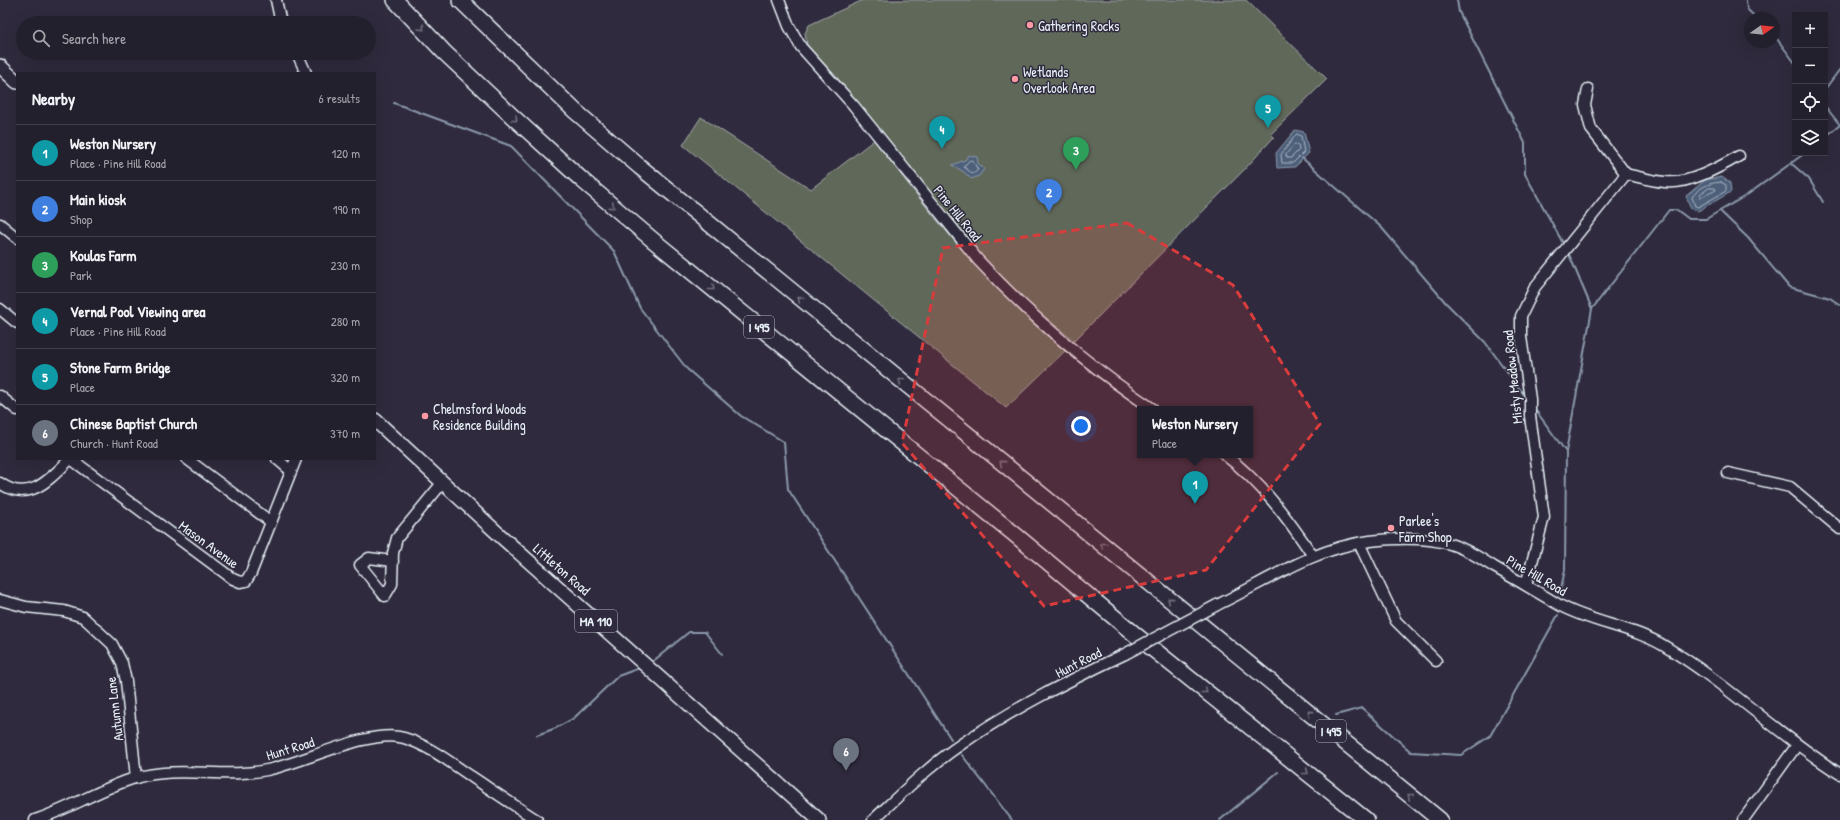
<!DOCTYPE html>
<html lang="en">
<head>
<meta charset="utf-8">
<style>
  body { margin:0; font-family:"Patrick Hand",sans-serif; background:#2f2d3a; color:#f1f3f6 }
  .controls { position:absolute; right:12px; top:12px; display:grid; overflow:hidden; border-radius:0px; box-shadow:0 4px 16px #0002 }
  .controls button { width:36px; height:36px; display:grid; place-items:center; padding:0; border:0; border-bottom:1px solid #403e4a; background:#23202e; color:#f1f3f6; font:20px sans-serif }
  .compass { position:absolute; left:1744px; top:12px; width:36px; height:36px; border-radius:50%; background:#23202e; box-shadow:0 4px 16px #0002; rotate:76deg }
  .you { position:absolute; left:1081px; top:426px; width:14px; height:14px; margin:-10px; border:3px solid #fff; border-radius:50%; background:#1a73e8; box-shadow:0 0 0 6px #1a73e833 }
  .badge { display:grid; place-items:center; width:26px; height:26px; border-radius:50%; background:#ff9aa2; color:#fff; font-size:13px; font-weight:700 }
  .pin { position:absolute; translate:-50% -33px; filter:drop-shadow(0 1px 2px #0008) }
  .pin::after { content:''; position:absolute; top:21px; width:14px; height:12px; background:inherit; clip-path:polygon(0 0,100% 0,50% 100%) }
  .popup { position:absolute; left:1137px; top:406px; width:116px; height:52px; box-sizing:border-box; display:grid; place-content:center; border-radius:0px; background:#23202e; filter:drop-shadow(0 1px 3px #0005); font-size:13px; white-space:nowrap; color:#a3a3aa }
  .popup b { font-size:15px; color:#f1f3f6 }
  .popup::after { content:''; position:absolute; left:50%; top:100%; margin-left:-8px; border:8px solid transparent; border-top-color:#23202e }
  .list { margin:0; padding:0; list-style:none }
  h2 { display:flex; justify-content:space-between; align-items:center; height:52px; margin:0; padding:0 16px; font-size:17px }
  h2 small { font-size:13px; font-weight:400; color:#a3a3aa }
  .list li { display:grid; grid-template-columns:26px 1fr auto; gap:12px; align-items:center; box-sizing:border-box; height:56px; padding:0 16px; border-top:1px solid #403e4a }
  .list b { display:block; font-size:15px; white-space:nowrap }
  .list p { margin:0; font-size:13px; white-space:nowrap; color:#a3a3aa }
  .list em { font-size:13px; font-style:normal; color:#a3a3aa }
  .icon { flex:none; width:22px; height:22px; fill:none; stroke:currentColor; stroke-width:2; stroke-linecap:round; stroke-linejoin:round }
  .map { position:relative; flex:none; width:1840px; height:820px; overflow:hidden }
  .search { position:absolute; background:#23202e; box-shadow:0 4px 16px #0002; left:16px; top:16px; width:360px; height:44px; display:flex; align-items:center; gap:10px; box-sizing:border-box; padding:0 14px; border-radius:22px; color:#a3a3aa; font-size:15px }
  .panel { position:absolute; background:#23202e; box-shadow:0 4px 16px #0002; left:16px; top:72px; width:360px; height:388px; border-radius:0px }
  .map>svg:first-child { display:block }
  .green { fill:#61675a; stroke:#a4aca9 }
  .water { fill:#4e5f79; stroke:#8c99ac }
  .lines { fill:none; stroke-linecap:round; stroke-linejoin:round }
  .shore { stroke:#aab7c5; stroke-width:1 }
  .stream { stroke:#8c99ac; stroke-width:2 }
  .minor-casing { stroke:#e8f1f8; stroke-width:13 }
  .major-casing { stroke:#e8f1f8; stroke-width:16 }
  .highway-casing { stroke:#e8f1f8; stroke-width:18 }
  .minor { stroke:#2f2a3d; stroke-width:10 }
  .major { stroke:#2f2a3d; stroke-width:13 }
  .highway { stroke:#2f2a3d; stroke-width:15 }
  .minor-bridge-casing { stroke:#e8f1f8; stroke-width:13; stroke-linecap:butt }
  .minor-bridge { stroke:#2f2a3d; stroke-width:10 }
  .oneway { stroke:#70707e }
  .marked { fill:#d83c3d; fill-opacity:0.2; stroke:#d83c3d; stroke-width:3; stroke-dasharray:8 5; stroke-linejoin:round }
  .poi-dot { fill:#ff9aa2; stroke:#2f2a3d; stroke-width:1.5 }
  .labels { text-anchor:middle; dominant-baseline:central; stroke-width:3; stroke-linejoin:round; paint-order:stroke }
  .shield { fill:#2f2a3d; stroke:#b0b5c0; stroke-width:1 }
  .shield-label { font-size:13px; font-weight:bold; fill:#e8f1f8 }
  .poi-label { font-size:14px; fill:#e8f1f8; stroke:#2f2a3d; text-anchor:start }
  .street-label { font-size:14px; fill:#e8f1f8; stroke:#2f2a3d }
</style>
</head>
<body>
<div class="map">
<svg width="1840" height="820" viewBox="0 0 1840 820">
  <rect width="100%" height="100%" fill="#2f2a3d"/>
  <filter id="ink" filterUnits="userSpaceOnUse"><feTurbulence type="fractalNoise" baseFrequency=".025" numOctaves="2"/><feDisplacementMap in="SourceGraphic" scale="8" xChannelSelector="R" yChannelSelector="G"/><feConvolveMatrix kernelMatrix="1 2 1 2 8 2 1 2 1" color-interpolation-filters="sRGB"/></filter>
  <g filter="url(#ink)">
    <g class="green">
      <polygon points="863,0 1246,0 1327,79 1271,134 1274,137 1244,170 1074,341 1025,300 988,264 910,171 841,82 807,45 805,33 809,25"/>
      <path d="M701,117L811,189L874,140C909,185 944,232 984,273C1009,301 1038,325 1067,349L1006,408L683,145Z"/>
    </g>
    <g class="water">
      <polygon points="1295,130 1304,132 1309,153 1295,167 1277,168 1276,153"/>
      <polygon points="969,155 977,157 978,163 984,169 979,176 971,179 964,172 952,165 965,160"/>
      <polygon points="1722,177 1730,183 1731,192 1698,211 1691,209 1686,196 1705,180"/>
    </g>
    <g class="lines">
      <g class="shore">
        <polygon points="1297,134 1301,136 1304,152 1293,163 1282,163 1281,155"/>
        <polygon points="1295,144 1298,145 1299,150 1291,158 1287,158 1286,155"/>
        <polygon points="970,160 973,161 978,170 973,174 964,167"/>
        <path d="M1721,182L1726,185V191L1698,207L1695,206L1692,197C1700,187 1708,183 1721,182Z"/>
        <polygon points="1709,188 1715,188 1716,190 1700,198 1700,195"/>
      </g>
      <g class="stream">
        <polyline points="1457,0 1459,12 1525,143 1525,174 1564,245"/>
        <polyline points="1746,0 1747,9 1756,18"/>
        <polyline points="1774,35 1795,63"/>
        <polyline points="1825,89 1840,69"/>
        <polyline points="394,103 511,146 614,251 640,308 687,369 741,416 784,442 788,489 951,739"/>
        <polyline points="1825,106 1840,125"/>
        <polyline points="1825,137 1840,125"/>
        <polyline points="1302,158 1381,227 1446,303 1485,342 1525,396"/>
        <polyline points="1792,164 1809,179 1823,202"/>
        <polyline points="1721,212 1748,238 1789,287 1830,298 1840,305"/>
        <polyline points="1568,252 1592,309"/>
        <polyline points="1534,408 1566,452"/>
        <polyline points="1560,593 1565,570 1566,452 1592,309 1669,210 1677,210 1689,219 1706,219 1747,195 1805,153"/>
        <polyline points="652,662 689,632 705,632 722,654"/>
        <polyline points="1336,715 1362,708 1411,752 1461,755 1490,736 1558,615"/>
        <polyline points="537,735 556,728 574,718 618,676 637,669"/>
        <polyline points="962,755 1012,820"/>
        <polyline points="1220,820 1278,772"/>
      </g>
      <g class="minor-casing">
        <g id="minor">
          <polyline points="276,0 281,23"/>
          <path d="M779,0L789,26L801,47L854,106L978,260C1030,316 1090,367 1153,409"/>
          <polyline points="297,53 306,73"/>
          <path d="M1626,174C1639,177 1652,181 1665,182C1688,185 1720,167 1739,156"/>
          <polyline points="0,224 17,238"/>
          <polyline points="0,309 17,323"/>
          <polyline points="0,396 17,410"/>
          <path d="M1225,455C1261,482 1289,520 1313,556"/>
          <polyline points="71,459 233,579 240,582 246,581 251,573 296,459"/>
          <polyline points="187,459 271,522"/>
          <polyline points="277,459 291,471"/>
          <polyline points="1728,473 1790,487 1840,529"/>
          <path d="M0,483C29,504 50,479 70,459"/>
          <polyline points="1359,543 1396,621 1436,661"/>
          <polyline points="393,561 369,558 360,565 385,596 392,584 393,553 397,538 443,482"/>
          <polyline points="1526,585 1544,517 1530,416 1530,399 1521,337 1521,316 1535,287 1626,174 1591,129 1585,105 1588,89"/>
          <polyline points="0,600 26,607 64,611 83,617 112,644 122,663 126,681 136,778"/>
          <path d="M1217,605C1267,581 1314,548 1370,541C1395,538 1426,537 1450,544C1466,549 1480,558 1494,567C1517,580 1539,593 1561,606C1595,624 1634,627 1666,647C1728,684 1779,736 1840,774"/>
          <path d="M35,820C70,809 101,788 135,778C179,765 224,779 267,770C303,763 370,728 404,738C428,745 451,763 472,777C493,791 515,806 537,820"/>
          <path d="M873,820C902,793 930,765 963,743C1014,708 1070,680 1125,654"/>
          <polyline points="1743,820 1797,745"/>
        </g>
      </g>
      <g class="major-casing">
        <g id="major">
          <polyline points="0,66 17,82"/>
          <polyline points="375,420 505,540 819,820"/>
        </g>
      </g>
      <g class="highway-casing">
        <g id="highway">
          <polyline points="395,0 444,52 513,117 582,180 654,241 1013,533 1138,637 1366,820"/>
          <polyline points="460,0 575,111 640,167 1440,820"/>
        </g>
      </g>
      <use href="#minor" class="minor"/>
      <use href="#major" class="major"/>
      <use href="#highway" class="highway"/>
      <g class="minor-bridge-casing">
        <polyline id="minor-bridge" points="1125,654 1217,605"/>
      </g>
      <use href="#minor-bridge" class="minor-bridge"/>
    </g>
    <defs><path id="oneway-chevron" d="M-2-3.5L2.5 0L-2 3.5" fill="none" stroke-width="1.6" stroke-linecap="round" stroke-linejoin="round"/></defs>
    <g class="oneway">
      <use href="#oneway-chevron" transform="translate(422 28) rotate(47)"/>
      <use href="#oneway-chevron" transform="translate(515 119) rotate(43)"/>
      <use href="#oneway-chevron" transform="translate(612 206) rotate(40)"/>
      <use href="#oneway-chevron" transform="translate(712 288) rotate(39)"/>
      <use href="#oneway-chevron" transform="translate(800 299) rotate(-141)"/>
      <use href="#oneway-chevron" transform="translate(901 381) rotate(-141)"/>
      <use href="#oneway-chevron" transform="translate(1002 463) rotate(-140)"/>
      <use href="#oneway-chevron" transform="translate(1103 545) rotate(-141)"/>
      <use href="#oneway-chevron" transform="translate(1170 600) rotate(-139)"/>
      <use href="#oneway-chevron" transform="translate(1205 691) rotate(39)"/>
      <use href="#oneway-chevron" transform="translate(1310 713) rotate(-140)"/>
      <use href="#oneway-chevron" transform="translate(1306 772) rotate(38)"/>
      <use href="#oneway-chevron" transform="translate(1410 796) rotate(-141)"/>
    </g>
  </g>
  <path class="marked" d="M1127,223L1233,285L1320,424L1206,570L1044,606L902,443L943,248Z"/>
  <g class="poi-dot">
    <circle cx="1030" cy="25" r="4"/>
    <circle cx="1015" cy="79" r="4"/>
    <circle cx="425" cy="416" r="4"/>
    <circle cx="1391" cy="528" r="4"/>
  </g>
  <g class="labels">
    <g class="shield">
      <rect x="744" y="316" width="30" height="22" rx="3"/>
      <rect x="575" y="610" width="42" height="22" rx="3"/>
      <rect x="1316" y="720" width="30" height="22" rx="3"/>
    </g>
    <g class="shield-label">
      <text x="759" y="327">I 495</text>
      <text x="596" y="621">MA 110</text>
      <text x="1331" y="731">I 495</text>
    </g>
    <g class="poi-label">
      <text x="1038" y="25">Gathering Rocks</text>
      <text x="1023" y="71">Wetlands<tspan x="1023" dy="16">Overlook Area</tspan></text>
      <text x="433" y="408">Chelmsford Woods<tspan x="433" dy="16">Residence Building</tspan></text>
      <text x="1399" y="520">Parlee's<tspan x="1399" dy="16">Farm Shop</tspan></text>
    </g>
    <g class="street-label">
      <text transform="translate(958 213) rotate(51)">Pine Hill Road</text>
      <text transform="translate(1512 377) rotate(-96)">Misty Meadow Road</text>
      <text transform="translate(209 544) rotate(36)">Mason Avenue</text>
      <text transform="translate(562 569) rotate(41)">Littleton Road</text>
      <text transform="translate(1537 575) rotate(30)">Pine Hill Road</text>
      <text transform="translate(1078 662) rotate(-27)">Hunt Road</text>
      <text transform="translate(114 709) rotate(-97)">Autumn Lane</text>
      <text transform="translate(290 748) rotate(-17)">Hunt Road</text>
    </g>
  </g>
</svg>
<div class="controls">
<button>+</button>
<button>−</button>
<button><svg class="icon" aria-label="locate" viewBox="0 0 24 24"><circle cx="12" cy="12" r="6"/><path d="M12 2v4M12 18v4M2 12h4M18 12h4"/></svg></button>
<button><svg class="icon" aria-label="layers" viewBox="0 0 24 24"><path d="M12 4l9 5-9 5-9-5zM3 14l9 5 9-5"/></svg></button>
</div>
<svg class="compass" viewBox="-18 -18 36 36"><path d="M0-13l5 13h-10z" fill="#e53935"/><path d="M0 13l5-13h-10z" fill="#a3a3aa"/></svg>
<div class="you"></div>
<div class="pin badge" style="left:1195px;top:504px;background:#0f9aa8">1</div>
<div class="popup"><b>Weston Nursery</b>Place</div>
<div class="pin badge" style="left:1049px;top:212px;background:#3f7fe0">2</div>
<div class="pin badge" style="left:1076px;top:170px;background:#2e9e5b">3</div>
<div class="pin badge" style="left:942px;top:149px;background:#0f9aa8">4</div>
<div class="pin badge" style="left:1268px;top:128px;background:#0f9aa8">5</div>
<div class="pin badge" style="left:846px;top:771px;background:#6b7280">6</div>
<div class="search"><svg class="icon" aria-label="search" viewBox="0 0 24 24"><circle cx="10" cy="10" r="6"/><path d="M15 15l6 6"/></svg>Search here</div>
<section class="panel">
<h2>Nearby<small>6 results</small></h2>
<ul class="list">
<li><span class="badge" style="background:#0f9aa8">1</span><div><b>Weston Nursery</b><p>Place · Pine Hill Road</p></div><em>120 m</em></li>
<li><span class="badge" style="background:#3f7fe0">2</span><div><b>Main kiosk</b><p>Shop</p></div><em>190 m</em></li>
<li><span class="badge" style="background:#2e9e5b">3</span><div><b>Koulas Farm</b><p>Park</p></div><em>230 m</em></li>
<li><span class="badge" style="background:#0f9aa8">4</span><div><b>Vernal Pool Viewing area</b><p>Place · Pine Hill Road</p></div><em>280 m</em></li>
<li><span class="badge" style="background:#0f9aa8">5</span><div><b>Stone Farm Bridge</b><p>Place</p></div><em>320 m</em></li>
<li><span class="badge" style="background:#6b7280">6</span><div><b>Chinese Baptist Church</b><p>Church · Hunt Road</p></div><em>370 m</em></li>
</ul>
</section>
</div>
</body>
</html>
